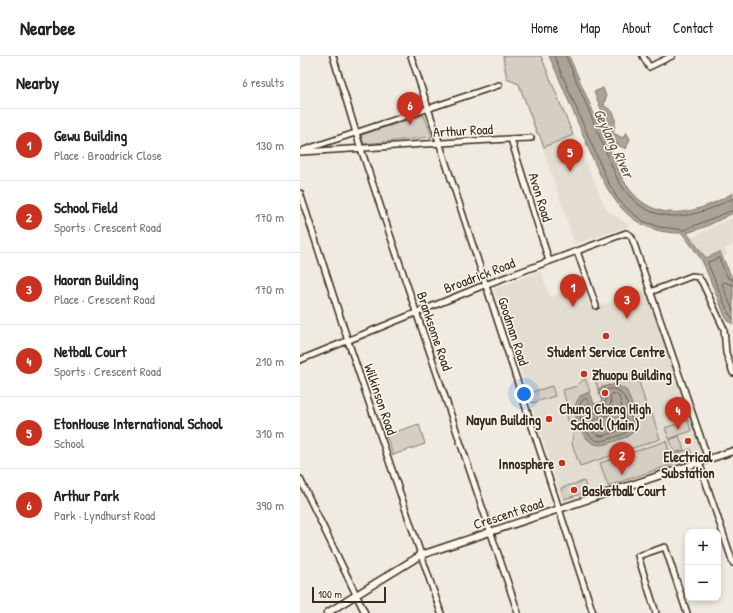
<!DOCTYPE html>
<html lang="en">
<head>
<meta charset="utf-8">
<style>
  body { margin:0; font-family:"Patrick Hand",sans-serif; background:#f2f2f2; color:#222 }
  .controls { position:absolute; right:12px; bottom:12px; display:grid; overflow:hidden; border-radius:8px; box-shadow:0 2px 6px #0003 }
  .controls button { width:36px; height:36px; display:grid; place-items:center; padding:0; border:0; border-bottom:1px solid #e0e0e0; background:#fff; color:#222; font:20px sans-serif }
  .scale { position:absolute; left:12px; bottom:10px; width:74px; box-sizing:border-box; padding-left:4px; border:2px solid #3b2a1e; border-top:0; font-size:11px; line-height:14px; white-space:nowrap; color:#3b2a1e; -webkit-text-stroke:3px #fbf7ec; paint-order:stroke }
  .you { position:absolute; left:224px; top:338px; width:14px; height:14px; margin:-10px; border:3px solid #fff; border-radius:50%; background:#1a73e8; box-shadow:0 0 0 6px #1a73e833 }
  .badge { display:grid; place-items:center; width:26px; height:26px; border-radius:50%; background:#c8321e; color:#fff; font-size:13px; font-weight:700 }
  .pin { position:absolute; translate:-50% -33px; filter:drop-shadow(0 1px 2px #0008) }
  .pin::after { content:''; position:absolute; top:21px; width:14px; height:12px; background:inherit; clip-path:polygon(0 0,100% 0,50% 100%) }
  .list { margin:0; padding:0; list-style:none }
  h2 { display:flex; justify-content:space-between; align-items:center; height:52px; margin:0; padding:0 16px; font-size:17px }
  h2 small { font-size:13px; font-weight:400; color:#767676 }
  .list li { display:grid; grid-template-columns:26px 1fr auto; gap:12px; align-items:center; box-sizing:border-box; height:72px; padding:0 16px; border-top:1px solid #e0e0e0 }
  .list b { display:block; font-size:15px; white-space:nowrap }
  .list p { margin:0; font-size:13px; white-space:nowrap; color:#767676 }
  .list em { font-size:13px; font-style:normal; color:#767676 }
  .map { position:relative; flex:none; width:433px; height:557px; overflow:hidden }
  header { display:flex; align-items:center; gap:24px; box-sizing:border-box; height:56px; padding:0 20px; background:#fff; border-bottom:1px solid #e0e0e0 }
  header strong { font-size:19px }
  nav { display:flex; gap:22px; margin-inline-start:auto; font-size:14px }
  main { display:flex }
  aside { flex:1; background:#fff }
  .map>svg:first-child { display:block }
  .built { fill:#e2dcd1 }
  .green { fill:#d5cec3; stroke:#887c70 }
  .water { fill:#aca397; stroke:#7f7367 }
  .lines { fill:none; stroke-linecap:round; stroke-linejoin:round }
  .shore { stroke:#685a4e; stroke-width:1 }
  .minor-casing { stroke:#3b2a1e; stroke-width:8 }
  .tertiary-casing { stroke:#3b2a1e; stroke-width:9 }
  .minor { stroke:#fbf7ec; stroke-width:5 }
  .tertiary { stroke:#fbf7ec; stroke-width:6 }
  .poi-dot { fill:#c8321e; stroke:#fbf7ec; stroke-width:1.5 }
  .labels { text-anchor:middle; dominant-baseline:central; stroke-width:3; stroke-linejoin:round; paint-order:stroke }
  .street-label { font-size:14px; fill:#3b2a1e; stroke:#fbf7ec }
  .poi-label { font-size:14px; font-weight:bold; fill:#3b2a1e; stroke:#fbf7ec }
  .water-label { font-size:15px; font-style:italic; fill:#635448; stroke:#fbf7ec }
</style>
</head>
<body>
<header>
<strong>Nearbee</strong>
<nav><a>Home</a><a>Map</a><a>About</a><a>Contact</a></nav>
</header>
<main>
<aside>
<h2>Nearby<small>6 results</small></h2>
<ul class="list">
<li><span class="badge">1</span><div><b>Gewu Building</b><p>Place · Broadrick Close</p></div><em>130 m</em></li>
<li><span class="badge">2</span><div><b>School Field</b><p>Sports · Crescent Road</p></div><em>170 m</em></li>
<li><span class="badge">3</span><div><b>Haoran Building</b><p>Place · Crescent Road</p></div><em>170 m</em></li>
<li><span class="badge">4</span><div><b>Netball Court</b><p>Sports · Crescent Road</p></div><em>210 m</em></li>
<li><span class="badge">5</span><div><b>EtonHouse International School</b><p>School</p></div><em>310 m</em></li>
<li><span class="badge">6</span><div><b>Arthur Park</b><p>Park · Lyndhurst Road</p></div><em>390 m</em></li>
</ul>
</aside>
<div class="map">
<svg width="433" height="557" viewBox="0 0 433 557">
  <rect width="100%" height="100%" fill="#f0ebe0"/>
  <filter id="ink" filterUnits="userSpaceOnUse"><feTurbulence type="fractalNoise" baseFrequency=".025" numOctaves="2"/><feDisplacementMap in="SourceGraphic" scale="8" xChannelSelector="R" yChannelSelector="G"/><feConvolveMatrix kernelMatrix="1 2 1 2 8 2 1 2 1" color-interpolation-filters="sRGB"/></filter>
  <g filter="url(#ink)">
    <g class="built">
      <polygon points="201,0 242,0 274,79 306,153 330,170 275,188 239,80 236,79 218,29 206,24"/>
      <polygon points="433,161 433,188 425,193 427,199 402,211 389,183"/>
      <polygon points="241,215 250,241 283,229 291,253 347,233 404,400 263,446 194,233"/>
    </g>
    <g class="green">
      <polygon points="203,0 241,0 273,79 244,91 239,78 237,77 219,28 207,23"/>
      <polygon points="124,59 132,81 64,88 61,79"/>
      <path d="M336,316L349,359L352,358L360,383L280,410L272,388L273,379L264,351L267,350L263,334L277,330L285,322L290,336L280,340C280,360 274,378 295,388L327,381L333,376L309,329L298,333L294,320L301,318L303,324L322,318L327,319Z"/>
      <polygon points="252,330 255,340 232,347 229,337"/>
      <polygon points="388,364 391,375 369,383 365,372"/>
      <polygon points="119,368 125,388 93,399 86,379"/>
      <polygon points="379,380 384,394 374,397 370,384"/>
      <polygon points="366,385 373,408 308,430 300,407"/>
      <polygon points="390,393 393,402 378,407 375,398"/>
      <polygon points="284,425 288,436 264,443 261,432"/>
    </g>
    <g class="water">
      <path d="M249,0H269L321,120C348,170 391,161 433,137V157L407,170L387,177L406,202L420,196L433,224V268L428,265L425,260L402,204L382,177C320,178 303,127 283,79C272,53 261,26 249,0Z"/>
      <path d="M303,32L306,40L304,50C318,56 316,64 313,77L323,82L326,76L330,83L326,93L316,88L294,36Z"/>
      <path d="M316,328L327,335C334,357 348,374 318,384C312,386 305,389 300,389C283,388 268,355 279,342C281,339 286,338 290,336L294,348L302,346L298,333Z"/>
    </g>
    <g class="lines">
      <g class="shore">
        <polyline points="254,0 307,124 317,142 331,156 343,165 359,171 384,174 433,154"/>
        <path d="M266,0L317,122C344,172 390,166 433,142"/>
        <polyline points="433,224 428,222 419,202 408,206 408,208 429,258 433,263"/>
        <polyline points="433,229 424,226 422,228 433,255"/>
        <path d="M310,333C326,331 328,354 333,366C331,375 326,377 318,380C312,382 305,385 299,385C284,383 271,347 286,342L292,352L304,350L306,345L304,336Z"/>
        <path d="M312,338H315L319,340L327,369L323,373L302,380C290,379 286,366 285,356L287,355C295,359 306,356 311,348L310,340Z"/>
        <polygon points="316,354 321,365 320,368 301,374 296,371 293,366 294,364 308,359"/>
      </g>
      <g class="minor-casing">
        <g id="minor">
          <polyline points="33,0 60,90 218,557"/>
          <polyline points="111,0 293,557"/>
          <polyline points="343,0 349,11 372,0"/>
          <polyline points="211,83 249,205"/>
          <polyline points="4,94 199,29"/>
          <path d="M0,96C77,92 154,85 231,82"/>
          <polyline points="0,137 48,285 141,557"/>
          <polyline points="277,195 296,250"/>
          <polyline points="350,236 392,220 398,221 402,226 424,273 426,297 433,317"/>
          <polyline points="0,304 182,230 326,177 330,179 332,182 408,403"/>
          <polyline points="399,406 433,507"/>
          <polyline points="0,423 65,557"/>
          <polyline points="356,557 338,500 365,491 387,557"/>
        </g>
      </g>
      <g class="tertiary-casing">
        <polyline id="tertiary" points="27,557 121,499 433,395"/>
      </g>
      <use href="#minor" class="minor"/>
      <use href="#tertiary" class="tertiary"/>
    </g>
  </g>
  <g class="poi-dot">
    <circle cx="306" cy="280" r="4"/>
    <circle cx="284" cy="318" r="4"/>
    <circle cx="305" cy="337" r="4"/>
    <circle cx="249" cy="363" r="4"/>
    <circle cx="388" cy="385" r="4"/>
    <circle cx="262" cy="407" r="4"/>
    <circle cx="274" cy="434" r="4"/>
  </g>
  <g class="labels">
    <g class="street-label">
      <text transform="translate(163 74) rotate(-3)">Arthur Road</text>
      <text transform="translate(241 141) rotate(73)">Avon Road</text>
      <text transform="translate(179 219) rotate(-21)">Broadrick Road</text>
      <text transform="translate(135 275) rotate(71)">Branksome Road</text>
      <text transform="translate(214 275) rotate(72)">Goodman Road</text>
      <text transform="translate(81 343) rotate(71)">Wilkinson Road</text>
      <text transform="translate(208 457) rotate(-18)">Crescent Road</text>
    </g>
    <g class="poi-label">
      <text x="306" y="295">Student Service Centre</text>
      <text x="292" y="318" text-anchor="start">Zhuopu Building</text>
      <text x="305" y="352">Chung Cheng High<tspan x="305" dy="16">School (Main)</tspan></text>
      <text x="241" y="363" text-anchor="end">Nayun Building</text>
      <text x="388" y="400">Electrical<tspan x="388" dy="16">Substation</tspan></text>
      <text x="254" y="407" text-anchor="end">Innosphere</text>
      <text x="282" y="434" text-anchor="start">Basketball Court</text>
    </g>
    <g class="water-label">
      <text transform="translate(314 87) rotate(65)">Geylang River</text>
    </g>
  </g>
</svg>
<div class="controls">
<button>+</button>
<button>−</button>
</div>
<div class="scale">100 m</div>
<div class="you"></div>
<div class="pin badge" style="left:273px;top:251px">1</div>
<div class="pin badge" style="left:322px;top:419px">2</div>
<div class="pin badge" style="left:327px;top:263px">3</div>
<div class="pin badge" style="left:378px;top:374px">4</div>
<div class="pin badge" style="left:270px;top:116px">5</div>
<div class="pin badge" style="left:110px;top:69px">6</div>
</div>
</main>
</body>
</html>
